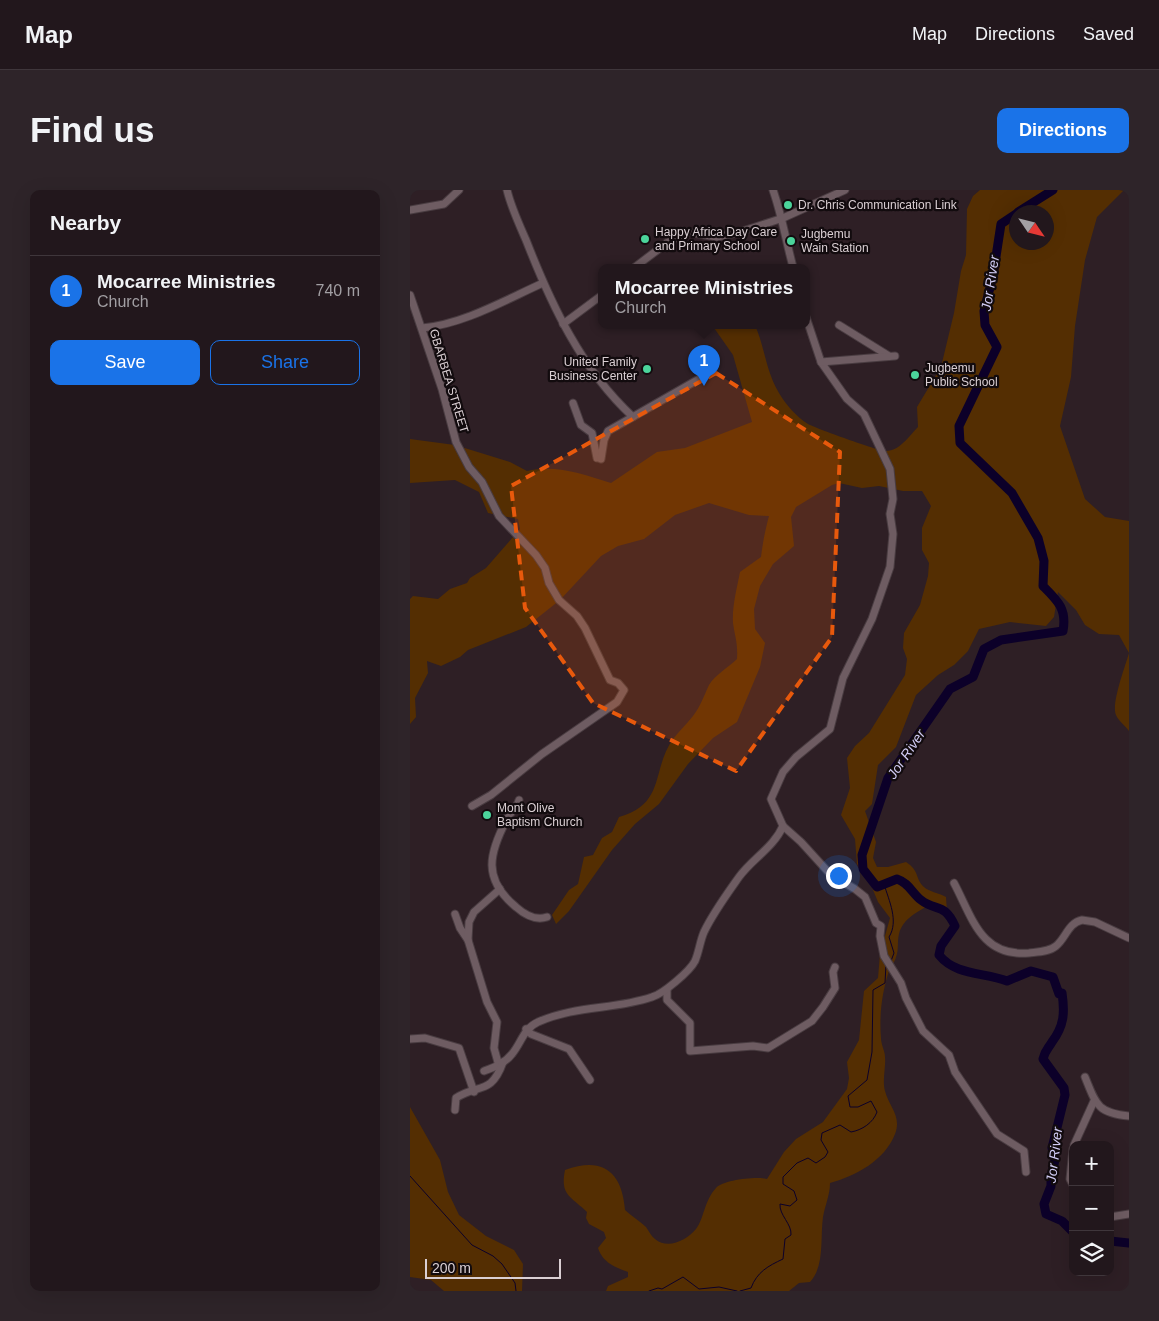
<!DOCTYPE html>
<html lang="en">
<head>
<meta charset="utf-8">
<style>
  body { margin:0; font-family:Helvetica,sans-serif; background:#2e2429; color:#f1f3f6 }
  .controls { position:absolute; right:15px; bottom:15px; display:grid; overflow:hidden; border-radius:10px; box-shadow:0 5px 20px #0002 }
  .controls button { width:45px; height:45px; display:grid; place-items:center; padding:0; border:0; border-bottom:1px solid #3f363b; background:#22171c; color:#f1f3f6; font:25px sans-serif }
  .compass { position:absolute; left:599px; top:15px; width:45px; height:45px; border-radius:50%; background:#22171c; box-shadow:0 5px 20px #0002; rotate:125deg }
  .scale { position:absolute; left:15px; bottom:12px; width:136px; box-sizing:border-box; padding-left:5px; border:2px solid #dacfd3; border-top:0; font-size:14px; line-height:18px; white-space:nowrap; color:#dacfd3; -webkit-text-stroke:4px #120b0e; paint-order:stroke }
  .you { position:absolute; left:428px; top:685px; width:18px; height:18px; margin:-12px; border:4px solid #fff; border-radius:50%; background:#1a73e8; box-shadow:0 0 0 8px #1a73e833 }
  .badge { display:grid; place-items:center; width:32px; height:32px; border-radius:50%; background:#1a73e8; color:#fff; font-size:16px; font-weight:700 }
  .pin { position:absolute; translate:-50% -41px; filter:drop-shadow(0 1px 2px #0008) }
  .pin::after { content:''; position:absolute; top:26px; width:18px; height:15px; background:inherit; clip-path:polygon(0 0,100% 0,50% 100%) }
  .popup { position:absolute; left:188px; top:74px; width:212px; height:65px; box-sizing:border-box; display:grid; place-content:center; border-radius:10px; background:#22171c; filter:drop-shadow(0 1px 4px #0005); font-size:16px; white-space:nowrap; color:#a29fa3 }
  .popup b { font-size:19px; color:#f1f3f6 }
  .popup::after { content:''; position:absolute; left:50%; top:100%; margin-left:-10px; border:10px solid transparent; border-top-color:#22171c }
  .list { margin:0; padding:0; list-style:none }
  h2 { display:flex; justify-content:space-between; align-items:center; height:65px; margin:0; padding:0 20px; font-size:21px }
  h2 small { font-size:16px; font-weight:400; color:#a29fa3 }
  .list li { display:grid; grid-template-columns:32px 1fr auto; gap:15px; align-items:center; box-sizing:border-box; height:70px; padding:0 20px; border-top:1px solid #3f363b }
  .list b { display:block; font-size:19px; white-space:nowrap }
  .list p { margin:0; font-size:16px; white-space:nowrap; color:#a29fa3 }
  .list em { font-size:16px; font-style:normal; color:#a29fa3 }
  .actions { display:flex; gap:10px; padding:15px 20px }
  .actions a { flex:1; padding:11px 0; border:1px solid #1a73e8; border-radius:10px; text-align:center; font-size:18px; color:#1a73e8 }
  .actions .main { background:#1a73e8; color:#fff }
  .icon { flex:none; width:28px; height:28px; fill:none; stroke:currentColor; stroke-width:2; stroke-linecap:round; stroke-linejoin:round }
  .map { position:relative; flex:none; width:719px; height:1101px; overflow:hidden; border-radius:10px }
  header { display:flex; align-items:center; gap:30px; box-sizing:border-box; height:70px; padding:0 25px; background:#22171c; border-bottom:1px solid #3f363b }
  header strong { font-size:24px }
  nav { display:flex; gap:28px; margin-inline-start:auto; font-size:18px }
  .intro { display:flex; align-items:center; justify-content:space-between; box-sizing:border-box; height:120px; padding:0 30px }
  h1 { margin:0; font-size:35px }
  .button { padding:12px 22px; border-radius:10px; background:#1a73e8; color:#fff; font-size:18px; font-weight:700 }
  main { display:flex; gap:30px; padding:0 30px }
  aside { flex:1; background:#22171c; border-radius:10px; box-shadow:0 5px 20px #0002 }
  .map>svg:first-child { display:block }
  .green { fill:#542e02; fill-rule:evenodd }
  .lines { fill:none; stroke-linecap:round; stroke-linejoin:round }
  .stream { stroke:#0c0029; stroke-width:1 }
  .river { stroke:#0c0029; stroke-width:9 }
  .minor-casing { stroke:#493c41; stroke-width:9 }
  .minor { stroke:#6e5c62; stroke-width:7 }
  .marked { fill:#e8590c; fill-opacity:0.2; stroke:#e8590c; stroke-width:4; stroke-dasharray:10 6; stroke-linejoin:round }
  .poi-dot { fill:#4bd49b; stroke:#120b0e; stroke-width:2 }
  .labels { text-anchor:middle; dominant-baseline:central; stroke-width:4.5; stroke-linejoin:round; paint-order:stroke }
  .poi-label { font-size:12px; fill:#dacfd3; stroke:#120b0e; text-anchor:start }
  .street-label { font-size:12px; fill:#dacfd3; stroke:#120b0e }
  .water-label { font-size:14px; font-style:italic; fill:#d0cbf3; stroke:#120b0e }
</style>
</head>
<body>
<header>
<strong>Map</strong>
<nav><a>Map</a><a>Directions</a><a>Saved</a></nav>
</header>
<div class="intro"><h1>Find us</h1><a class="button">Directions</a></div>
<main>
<aside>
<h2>Nearby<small></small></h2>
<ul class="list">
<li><span class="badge">1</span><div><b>Mocarree Ministries</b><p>Church</p></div><em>740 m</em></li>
</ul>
<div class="actions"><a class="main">Save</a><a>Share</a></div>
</aside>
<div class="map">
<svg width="719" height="1101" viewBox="0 0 719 1101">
  <rect width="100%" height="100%" fill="#2e1f25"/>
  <g class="green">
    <path d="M570,0H714L687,27L675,70L665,136L661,187L650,236L675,309L695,327L719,331V541C715,536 708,530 706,525C701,514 715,477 719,463L709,445L689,444L675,435L666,420L648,402L644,427L636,436L600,432L569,439L558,461L544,475L528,485L506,505L486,557L468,575L462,614L455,621L466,652L463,668L467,677H478L496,672C510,681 505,689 514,697C519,702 530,703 536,707L537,722L521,714C508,722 493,728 489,744C487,752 489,760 486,767C485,772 481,776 479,781C472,802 469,826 471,848C471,855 475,861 475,867C476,878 472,890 475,901C479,917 492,926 485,944C475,970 446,986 420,993C420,1005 415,1015 413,1027C410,1048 415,1076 400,1092L389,1093L379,1101H196L198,1096L218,1087V1082C205,1077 193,1073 188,1058L196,1048L194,1042L179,1034L176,1028L177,1022C160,1006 150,1005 155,980C193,966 212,982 215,1020C221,1026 230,1031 236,1037C239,1041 241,1046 245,1049C258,1060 277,1050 286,1039C294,1029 294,1011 306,998C313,990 346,986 357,989L374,962L386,949L413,932L437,899L439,888L437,872L449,850L454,801L468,788L470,764L480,728L468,712L459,690L447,674L445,649L431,625L440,598L437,568L445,556L459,543L495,485L497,469L493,458L494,443L510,415L518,386L519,373L512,360V338L521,316L512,301H493L469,296L452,298L429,293L422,295L386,317L381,327L384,356L363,374L350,396L344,419L345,439L355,453L350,477L327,532L303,548L278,574L249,614L225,634L202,660L159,721L146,734L142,725L159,700L168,694L174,667L183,665L192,648L202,642L209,627C256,614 241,580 263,549C269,541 277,534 283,526C290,517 294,506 299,495C305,485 319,477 327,469C328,453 325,447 323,433C322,416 327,398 330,382L351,367C353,352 355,341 359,326L339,325L299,313L265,325L234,349L208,356L191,366L150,410L116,437L58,460L50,467L31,476L17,471L18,483L5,508L6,527L0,534V409L3,406L28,409L40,399L57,393L60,388L76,378L110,339L108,329L78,323L69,302L45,290L0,293V249L45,255L100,272L117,281C145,274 173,284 201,293L247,262L275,258L342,232L323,165L302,135H345C355,158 356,182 369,203C376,215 387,227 398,234C405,238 469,261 475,261C489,262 499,246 508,237L507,217L531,177L544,123L551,81L556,65L557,19L563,6ZM606,22H636V52H606Z"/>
    <polygon points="0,917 30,970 38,1002 49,1025 76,1046 104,1060 113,1074 112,1101 34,1101 21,1090 0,1087"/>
  </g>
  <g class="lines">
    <g class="stream">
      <path d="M467,697L474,694C479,711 489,731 479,747L484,763L481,771"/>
      <polyline points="0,986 62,1055 83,1066 92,1074 105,1093 106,1101"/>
      <polyline points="239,1101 248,1098 252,1099 273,1087 289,1099 309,1097 327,1101"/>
      <path d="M330,1101L341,1098C347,1082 358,1076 373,1069L375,1049L381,1045C382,1034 369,1025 370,1014L380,1016L387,1010L384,1001L373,994V987L387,973L398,968L406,973L415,967L418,962L411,950L412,943L430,935L441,942C452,940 463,933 467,922L461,911L448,917H440L438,906L457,890L462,862L463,800L475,793L476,774"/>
    </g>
    <g class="river">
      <polyline points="608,22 643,0"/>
      <path d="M606,24L591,34L583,86L574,121L575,135L587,157L549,236L550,253L602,303L628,348L634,371L633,396C648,411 657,419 653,441L591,450L574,459L563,487L540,499L478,588L452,665L453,679L467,697L487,689C499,693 502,703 511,710C526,722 534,712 545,736L531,756L529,765C546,786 574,782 597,791L621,781L643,787L649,804L652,803C655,823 654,836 642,852C638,859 635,860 633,869L654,898L655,905L642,958L645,970L641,987V996L634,1014L636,1024L652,1031L663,1042"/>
      <polyline points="700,1051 719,1053"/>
    </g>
    <g class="minor-casing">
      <g id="minor">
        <path d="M97,0C101,17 109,34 116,50C141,114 171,179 223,227"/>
        <path d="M363,0C372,26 376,51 383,77"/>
        <polyline points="0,20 34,14 49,0"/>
        <polyline points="225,77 258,52 277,42 307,47 330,42 373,28 435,0"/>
        <polyline points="0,105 32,199 46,252 59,277 72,292 89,326 126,365 135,378 139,393 149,410 167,426 175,438 200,490 208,493 214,500 207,512 132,564 81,605 62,616"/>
        <polyline points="396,127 411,172 437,209 454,224 480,279 483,309 480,324 483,344 480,377 462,429 433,488 420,539 386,567 373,582 361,609 373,636 391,652 421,685 445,699 455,707 466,733 471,736 470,746 474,766 491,793 496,808 513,841 539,865 545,882 587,944 614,961 616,982"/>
        <polyline points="153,134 192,105"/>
        <polyline points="429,135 479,166"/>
        <path d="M12,138C54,134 95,110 133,93"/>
        <polyline points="411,172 485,166"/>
        <polyline points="163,213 171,235 182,243 187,268 190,266"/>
        <polyline points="191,269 194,250 198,241 289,189"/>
        <path d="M109,610C107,618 101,621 97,629C79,663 72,689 106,717C115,725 125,731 137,727"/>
        <path d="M544,693C563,729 571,767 619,763C627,762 639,762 646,756C656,748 658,733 672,730L685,732L719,748"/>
        <polyline points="45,724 50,738 58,750"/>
        <polyline points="257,800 257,810 280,833 280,861 343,856 358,858 402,831 413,817 425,798 423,782 425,777"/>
        <polyline points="116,839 121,844 159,859 180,890"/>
        <polyline points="0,849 15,848 49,858 64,902"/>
        <polyline points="89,876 84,858 87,832 77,812 58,750 59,732 64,722 90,699"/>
        <path d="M74,881C85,877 95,873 102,864C112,852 113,839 128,832C167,815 204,820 242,807C253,804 280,781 285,771C289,762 290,751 294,742C303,723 317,704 329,687C342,669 364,657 373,636"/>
        <path d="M675,887C686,914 687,923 719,926"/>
        <path d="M45,920L46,908C68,893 81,906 93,872"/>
        <polyline points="664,955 684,911"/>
        <polyline points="663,959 660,989 663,995"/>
        <polyline points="700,1027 719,1024"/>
      </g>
    </g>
    <use href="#minor" class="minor"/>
  </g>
  <path class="marked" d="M306,183L430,262L422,447L326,581L183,513L115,418L101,296Z"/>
  <g class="poi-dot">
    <circle cx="378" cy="15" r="5"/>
    <circle cx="235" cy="49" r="5"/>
    <circle cx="381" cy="51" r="5"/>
    <circle cx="237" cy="179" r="5"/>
    <circle cx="505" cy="185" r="5"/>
    <circle cx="77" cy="625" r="5"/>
  </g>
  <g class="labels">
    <g class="poi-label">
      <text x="388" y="15">Dr. Chris Communication Link</text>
      <text x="245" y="42">Happy Africa Day Care<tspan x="245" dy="14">and Primary School</tspan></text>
      <text x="391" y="44">Jugbemu<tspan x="391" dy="14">Wain Station</tspan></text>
      <text x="227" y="172" text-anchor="end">United Family<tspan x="227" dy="14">Business Center</tspan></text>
      <text x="515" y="178">Jugbemu<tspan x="515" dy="14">Public School</tspan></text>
      <text x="87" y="618">Mont Olive<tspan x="87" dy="14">Baptism Church</tspan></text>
    </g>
    <g class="street-label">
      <text transform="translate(39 191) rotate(73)">GBARBEA STREET</text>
    </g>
    <g class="water-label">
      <text transform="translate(580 93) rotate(-81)">Jor River</text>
      <text transform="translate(496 564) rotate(-56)">Jor River</text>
      <text transform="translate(644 965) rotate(-83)">Jor River</text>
    </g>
  </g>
</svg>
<div class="controls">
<button>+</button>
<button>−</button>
<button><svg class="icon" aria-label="layers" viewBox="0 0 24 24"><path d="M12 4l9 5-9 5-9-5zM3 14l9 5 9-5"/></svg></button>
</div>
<svg class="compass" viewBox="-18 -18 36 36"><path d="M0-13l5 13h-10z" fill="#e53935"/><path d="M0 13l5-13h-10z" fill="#a29fa3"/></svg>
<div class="scale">200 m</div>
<div class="you"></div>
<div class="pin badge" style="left:294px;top:196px">1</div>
<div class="popup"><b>Mocarree Ministries</b>Church</div>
</div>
</main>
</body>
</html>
